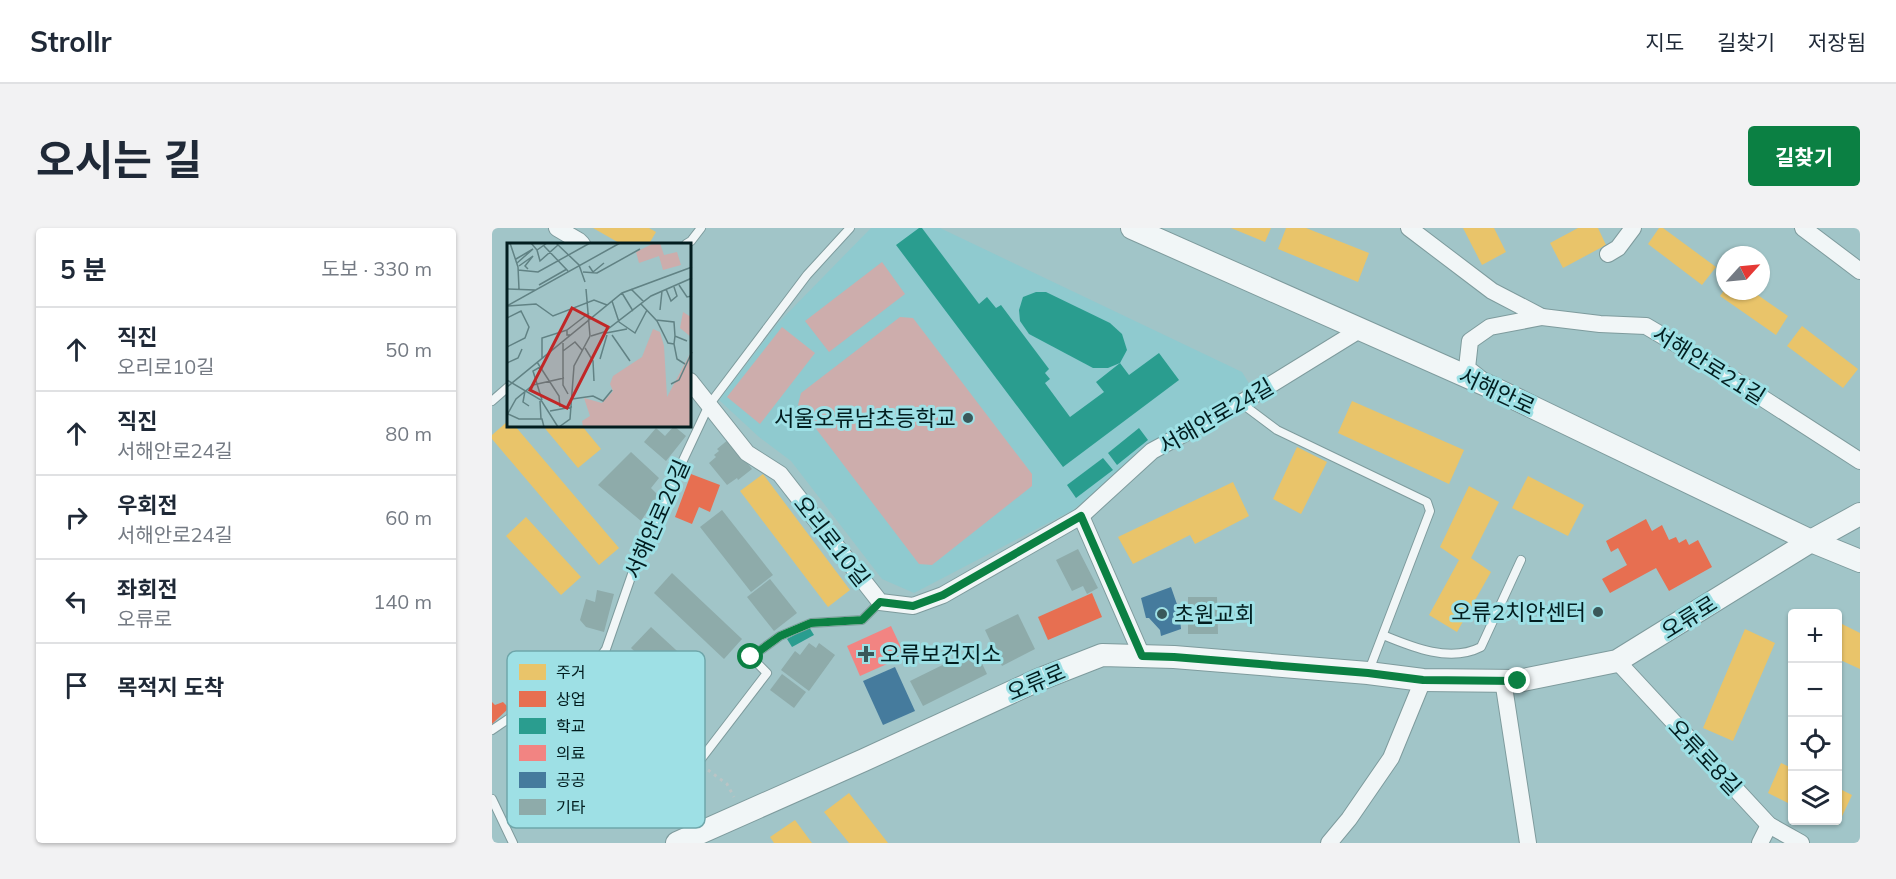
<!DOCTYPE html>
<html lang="ko">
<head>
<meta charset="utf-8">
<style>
  body { margin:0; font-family:Mulish,"Noto Sans KR",sans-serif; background:#f2f2f3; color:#1f2937 }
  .controls { position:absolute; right:18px; bottom:18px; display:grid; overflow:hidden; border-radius:6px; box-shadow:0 2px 4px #0004 }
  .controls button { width:54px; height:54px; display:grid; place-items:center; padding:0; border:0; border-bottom:2px solid #e0e1e3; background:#fff; color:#1f2937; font:30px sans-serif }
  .compass { position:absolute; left:1224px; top:18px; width:54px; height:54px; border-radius:50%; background:#fff; box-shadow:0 2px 4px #0004; rotate:63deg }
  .stop { position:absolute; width:18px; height:18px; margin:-14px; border:4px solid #0b8043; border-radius:50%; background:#fff }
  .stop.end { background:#0b8043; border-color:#fff; box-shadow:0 2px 6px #0008 }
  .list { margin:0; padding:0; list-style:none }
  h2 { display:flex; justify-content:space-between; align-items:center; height:78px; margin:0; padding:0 24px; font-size:26px }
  h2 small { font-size:20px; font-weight:400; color:#747a83 }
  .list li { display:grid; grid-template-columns:39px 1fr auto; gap:18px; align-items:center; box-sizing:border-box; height:84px; padding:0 24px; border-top:2px solid #e0e1e3 }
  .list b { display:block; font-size:22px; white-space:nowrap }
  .list p { margin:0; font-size:20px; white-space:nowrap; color:#747a83 }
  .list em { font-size:20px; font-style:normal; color:#747a83 }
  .icon { flex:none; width:33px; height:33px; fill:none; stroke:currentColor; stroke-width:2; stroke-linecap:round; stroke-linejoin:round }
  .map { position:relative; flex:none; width:1368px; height:615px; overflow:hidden; border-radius:6px }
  header { display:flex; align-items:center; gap:36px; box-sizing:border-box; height:84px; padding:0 30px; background:#fff; border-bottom:2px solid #e0e1e3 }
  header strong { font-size:28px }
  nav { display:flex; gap:33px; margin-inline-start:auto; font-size:21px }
  .intro { display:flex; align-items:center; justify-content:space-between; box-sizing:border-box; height:144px; padding:0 36px }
  h1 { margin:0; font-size:42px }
  .button { padding:15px 27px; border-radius:6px; background:#0b8043; color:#fff; font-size:21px; font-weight:700 }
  main { display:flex; gap:36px; padding:0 36px }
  aside { flex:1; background:#fff; border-radius:6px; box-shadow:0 2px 4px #0004 }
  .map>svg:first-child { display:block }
  .built { fill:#8fcacf }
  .green { fill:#cdadac }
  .homes { fill:#e9c46a }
  .shops { fill:#e76f51 }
  .schools { fill:#2a9d8f }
  .health { fill:#f28482 }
  .public { fill:#457b9d }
  .building { fill:#8eabaa }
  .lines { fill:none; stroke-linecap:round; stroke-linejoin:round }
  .lane-casing { stroke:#7e9b9d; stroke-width:10 }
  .street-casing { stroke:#7e9b9d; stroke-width:18 }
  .secondary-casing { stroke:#7e9b9d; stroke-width:24 }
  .path { stroke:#bac4c5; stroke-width:3; stroke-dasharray:3 4.5; stroke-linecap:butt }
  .lane { stroke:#f1f6f7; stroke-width:8 }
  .street { stroke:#f1f6f7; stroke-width:16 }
  .secondary { stroke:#f1f6f7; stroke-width:22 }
  .route { stroke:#0b8043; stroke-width:8 }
  .poi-dot { fill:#3a585a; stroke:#9ee0e5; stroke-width:2 }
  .labels { text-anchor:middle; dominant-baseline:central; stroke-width:6; stroke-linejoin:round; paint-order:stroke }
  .street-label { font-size:22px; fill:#021d1f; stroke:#9ee0e5 }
  .poi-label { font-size:22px; fill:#021d1f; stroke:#9ee0e5; text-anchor:end }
  .inset-road { fill:none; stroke:#618284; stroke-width:1.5 }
  .view { fill:#c12727; fill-opacity:0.15; stroke:#c12727; stroke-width:3 }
  .inset-edge { fill:none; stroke:#021d1f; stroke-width:3 }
  .key { fill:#9ee0e5; stroke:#6fa6aa; stroke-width:1.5 }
  .key-label { font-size:16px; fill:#021d1f }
</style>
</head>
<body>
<header>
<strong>Strollr</strong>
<nav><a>지도</a><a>길찾기</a><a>저장됨</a></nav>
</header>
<div class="intro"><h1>오시는 길</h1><a class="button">길찾기</a></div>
<main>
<aside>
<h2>5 분<small>도보 · 330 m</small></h2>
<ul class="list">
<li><svg class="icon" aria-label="ahead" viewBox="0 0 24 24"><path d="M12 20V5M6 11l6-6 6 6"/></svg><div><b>직진</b><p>오리로10길</p></div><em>50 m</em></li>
<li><svg class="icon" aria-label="ahead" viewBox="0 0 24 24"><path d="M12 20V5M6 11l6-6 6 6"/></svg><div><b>직진</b><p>서해안로24길</p></div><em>80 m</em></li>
<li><svg class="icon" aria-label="right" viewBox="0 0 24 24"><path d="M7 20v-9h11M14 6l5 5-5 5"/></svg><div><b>우회전</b><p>서해안로24길</p></div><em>60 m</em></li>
<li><svg class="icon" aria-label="left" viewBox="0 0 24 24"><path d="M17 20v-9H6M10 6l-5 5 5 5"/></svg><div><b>좌회전</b><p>오류로</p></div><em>140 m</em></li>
<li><svg class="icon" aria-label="arrive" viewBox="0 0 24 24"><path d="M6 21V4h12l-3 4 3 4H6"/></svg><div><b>목적지 도착</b></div></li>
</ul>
</aside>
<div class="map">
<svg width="1368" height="615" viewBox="0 0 1368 615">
  <rect width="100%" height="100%" fill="#a1c5c8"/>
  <polygon class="built" points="379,0 448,0 750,144 758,157 656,223 581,282 422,365 390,351 299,233 267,209 227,172 286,95"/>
  <g class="green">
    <polygon points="390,34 413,66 337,124 313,93"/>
    <polygon points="408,89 421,90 540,246 540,258 440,337 427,336 306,177 309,165"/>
    <polygon points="290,99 323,125 268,196 235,169"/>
  </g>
  <g class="homes">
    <polygon points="101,0 157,0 164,4 157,16 129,16"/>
    <polygon points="739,0 779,0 773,14"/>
    <polygon points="794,0 814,0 877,25 866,54 786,21"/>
    <polygon points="971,0 1002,0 1014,24 990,37"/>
    <polygon points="1086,0 1106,0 1114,17 1071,40 1058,15"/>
    <polygon points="1167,0 1171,0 1224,39 1210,57 1156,16"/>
    <polygon points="1233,61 1233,63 1260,63 1296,88 1284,107 1228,68"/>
    <polygon points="1310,98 1366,141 1351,160 1295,118"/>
    <polygon points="860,173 972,222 957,256 846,205"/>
    <polygon points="16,193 16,198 23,198 127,320 107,337 0,211 0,207"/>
    <polygon points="51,198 90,198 109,221 86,240"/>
    <polygon points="805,219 835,234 809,286 781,271"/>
    <polygon points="271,246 358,362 336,379 248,263"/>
    <polygon points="1036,248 1092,277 1076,308 1020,280"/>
    <polygon points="741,254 757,288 703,316 698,307 641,336 626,309"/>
    <polygon points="977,258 1007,274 979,330 999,344 965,404 937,387 967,332 948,319"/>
    <polygon points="34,289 89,349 69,367 14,308"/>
    <polygon points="1346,394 1368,405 1368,441 1346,431"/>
    <polygon points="1253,401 1283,415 1241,513 1211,500"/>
    <polygon points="1289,535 1300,540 1300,577 1276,565"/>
    <polygon points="1346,560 1360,567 1346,597 1335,592 1346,592"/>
    <polygon points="357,565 396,615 357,615 332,584"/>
    <polygon points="303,592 320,615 282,615 278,609"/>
  </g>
  <g class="shops">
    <polygon points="199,246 228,257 218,284 207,279 200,296 183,289"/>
    <polygon points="1154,291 1160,303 1170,297 1177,312 1184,309 1187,315 1194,311 1197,317 1206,312 1220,339 1177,363 1164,340 1118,365 1110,351 1135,337 1126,320 1119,324 1114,313"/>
    <polygon points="600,365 610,389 556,412 546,389"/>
    <polygon points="0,474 3,477 11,474 17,480 0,496"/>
  </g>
  <g class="schools">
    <polygon points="427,0 430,0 487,76 495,69 504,80 509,77 557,141 553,145 558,151 553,155 578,189 612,164 604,154 628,135 637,147 667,125 687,152 571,239 404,17"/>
    <polygon points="544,64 554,64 618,95 630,106 635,122 628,135 616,140 601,140 537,106 528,93 527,82 531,69"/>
    <polygon points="647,200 656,212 625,237 616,225"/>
    <polygon points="611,230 621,242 584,270 575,257"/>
    <polygon points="317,399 322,407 300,419 295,411"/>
  </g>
  <polygon class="health" points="399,398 413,428 368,448 355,418"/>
  <g class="public">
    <polygon points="679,359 687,382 689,401 669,408 668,402 657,390 654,390 649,370"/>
    <polygon points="403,439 423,483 391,497 371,453"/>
  </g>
  <g class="building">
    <polygon points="182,198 194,208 174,233 152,214 164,200 173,208"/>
    <polygon points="237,211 260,241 246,252 245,250 235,257 217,235 224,229 222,227 227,223 225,221"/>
    <polygon points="139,224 167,250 159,260 166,267 149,293 106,257"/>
    <polygon points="230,282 281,347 259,364 208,299"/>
    <polygon points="586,321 606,360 595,366 591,358 580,363 564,332"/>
    <polygon points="180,345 250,411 232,431 162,365"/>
    <polygon points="278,351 305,385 282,403 255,369"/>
    <polygon points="105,362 122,366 112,404 94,399 88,392 94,371 103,374"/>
    <polygon points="696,369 725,369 726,406 696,406"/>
    <polygon points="526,386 543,421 510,438 493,402"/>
    <polygon points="159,399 208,444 188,466 139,420"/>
    <polygon points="317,415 324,420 327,415 343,427 317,463 289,442 303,423 308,427"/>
    <polygon points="483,421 495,446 431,478 418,453"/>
    <polygon points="290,446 314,464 302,480 278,462"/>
  </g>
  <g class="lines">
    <g class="lane-casing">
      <g id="lane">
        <polyline points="194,16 199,13 209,0"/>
        <polyline points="0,173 16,159"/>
        <polyline points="749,175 785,202 935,274 938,283 876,445"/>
        <path d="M891,407C920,419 958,435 989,419L1029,332"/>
        <polyline points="0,502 109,428 114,421 147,326 217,177 315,47 358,0"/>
        <polyline points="206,535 275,445 259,429 288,408 319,395 370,392 388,374"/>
        <polyline points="0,571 21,615"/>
      </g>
    </g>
    <g class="street-casing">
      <g id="street">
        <polyline points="65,0 87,13 90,16"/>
        <polyline points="917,0 1000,63 1050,89 998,99 978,113 975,140 990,152"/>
        <polyline points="1311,0 1368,43"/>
        <polyline points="1116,26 1126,20 1141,0"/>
        <polyline points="1050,89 1108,96 1154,98 1210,131 1368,233"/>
        <polyline points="198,153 255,225 288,246 388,374 421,378 451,367 589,288 660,223 749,175 869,101"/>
        <polyline points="589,288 650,428"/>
        <polyline points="1125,433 1277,597 1309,615"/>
        <polyline points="1011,452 1036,615"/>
        <polyline points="837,615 857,591 899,530 931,452"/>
        <polyline points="1268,615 1277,597"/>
      </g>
    </g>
    <g class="secondary-casing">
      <g id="secondary">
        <polyline points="640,0 1003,161 1319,313 1368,333"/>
        <polyline points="185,615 372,532 546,452 610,427 682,429 876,445 931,452 1026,453 1125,433 1319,313 1368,286"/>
      </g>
    </g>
    <g class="path">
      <polyline points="216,542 235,556 242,569"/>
      <polyline points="140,558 188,536 194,536"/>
    </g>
    <use href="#lane" class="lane"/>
    <use href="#street" class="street"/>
    <use href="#secondary" class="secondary"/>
  </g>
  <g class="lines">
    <polyline class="route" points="259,429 288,408 319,395 370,392 388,374 421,378 451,367 589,288 650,428 682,429 876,445 931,452 1026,453"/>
  </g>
  <g class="poi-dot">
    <circle cx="476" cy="190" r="6"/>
    <circle cx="1106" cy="384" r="6"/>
    <circle cx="670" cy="386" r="6"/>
    <path d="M371 417h6v6h6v6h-6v6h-6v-6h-6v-6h6z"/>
  </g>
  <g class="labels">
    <g class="street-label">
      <text transform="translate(1217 137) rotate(32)">서해안로21길</text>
      <text transform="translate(1005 163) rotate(25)">서해안로</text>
      <text transform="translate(724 188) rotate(-30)">서해안로24길</text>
      <text transform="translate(165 291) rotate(-66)">서해안로20길</text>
      <text transform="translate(340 313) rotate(52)">오리로10길</text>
      <text transform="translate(1197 389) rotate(-32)">오류로</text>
      <text transform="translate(544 454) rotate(-23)">오류로</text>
      <text transform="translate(1213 529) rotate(47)">오류로8길</text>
    </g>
    <g class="poi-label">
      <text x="464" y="190">서울오류남초등학교</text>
      <text x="1094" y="384">오류2치안센터</text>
      <text x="682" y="386" text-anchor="start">초원교회</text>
      <text x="388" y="426" text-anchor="start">오류보건지소</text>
    </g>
  </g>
  <g transform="translate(15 15)">
    <rect width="184" height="184" fill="#a1c5c8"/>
    <path d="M147,0H153L157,12L170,9L174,22L156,27L152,13L132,20L129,9ZM176,69L184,74V94L173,85ZM146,86L153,89L157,103L160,154L184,109V184H76L75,178L83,173L77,155L95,160L106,148L103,141L106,133L135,114Z" fill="#cdadac"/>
    <path class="inset-road" d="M3,0L11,24L12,46M24,0L30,7L40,0M49,0L72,22L78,39M37,3L61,28M30,7L33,18L51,2M9,16L26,6L10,20M12,23L26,13L18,23L21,26M82,23L86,29L97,20M11,27L31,29L83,0M76,29L90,30L133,6M32,42L60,26M172,42L180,54L185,53M0,46L28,47M124,46L137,59M159,46L164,58L170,53L167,44M115,50L126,68M105,58L112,79M134,61L150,78L161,100L167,101M0,63L29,61L46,73L87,57L100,62M0,63L113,0M153,67L155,48M0,75L14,68L22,84L18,95L0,104M149,77L167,79L168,93M112,79L128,90L140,67M60,87L82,70M99,90L120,86M105,92L123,118M84,93L97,89L144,53L185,35M56,100V142L61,151M78,105L86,118L87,138M56,108L68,99L75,107M35,115V95L60,87V92H63M93,116L100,92M30,119L52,153L53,164M0,120L11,115L15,106M178,121L170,116L167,101L168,93L180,98M33,124L26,128L35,157M0,137L34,157L51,184M164,141L172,137L185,109M0,144L115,50L185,24M18,148L16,159L22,163M65,156L86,153L96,158L105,147M33,158L34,176M43,168L65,164M1,171L12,176H35L37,184M0,172L9,156L26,142L57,135M52,184L63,176L67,123L83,93L79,46"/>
    <path class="view" d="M65,65L101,84L60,165L23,147Z"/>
    <rect width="184" height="184" class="inset-edge"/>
  </g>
  <rect x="15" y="423" width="198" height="177" rx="9" class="key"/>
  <rect x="27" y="436" width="27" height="16" fill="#e9c46a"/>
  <rect x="27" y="463" width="27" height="16" fill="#e76f51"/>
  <rect x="27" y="490" width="27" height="16" fill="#2a9d8f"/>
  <rect x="27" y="517" width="27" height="16" fill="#f28482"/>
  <rect x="27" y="544" width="27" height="16" fill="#457b9d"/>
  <rect x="27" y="571" width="27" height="16" fill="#8eabaa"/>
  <g class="key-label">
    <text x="64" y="450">주거</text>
    <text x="64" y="477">상업</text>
    <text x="64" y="504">학교</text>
    <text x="64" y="531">의료</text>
    <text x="64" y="558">공공</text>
    <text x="64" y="585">기타</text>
  </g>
</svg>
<div class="controls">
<button>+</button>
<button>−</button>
<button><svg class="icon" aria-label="locate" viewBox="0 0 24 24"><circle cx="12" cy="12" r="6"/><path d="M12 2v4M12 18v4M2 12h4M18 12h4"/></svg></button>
<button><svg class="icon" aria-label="layers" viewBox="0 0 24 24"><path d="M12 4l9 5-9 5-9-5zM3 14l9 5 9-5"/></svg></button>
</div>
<svg class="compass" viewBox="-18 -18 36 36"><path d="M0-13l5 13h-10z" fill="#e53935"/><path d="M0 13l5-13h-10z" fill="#747a83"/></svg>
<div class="stop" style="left:259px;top:429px"></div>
<div class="stop end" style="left:1026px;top:453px"></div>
</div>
</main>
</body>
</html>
